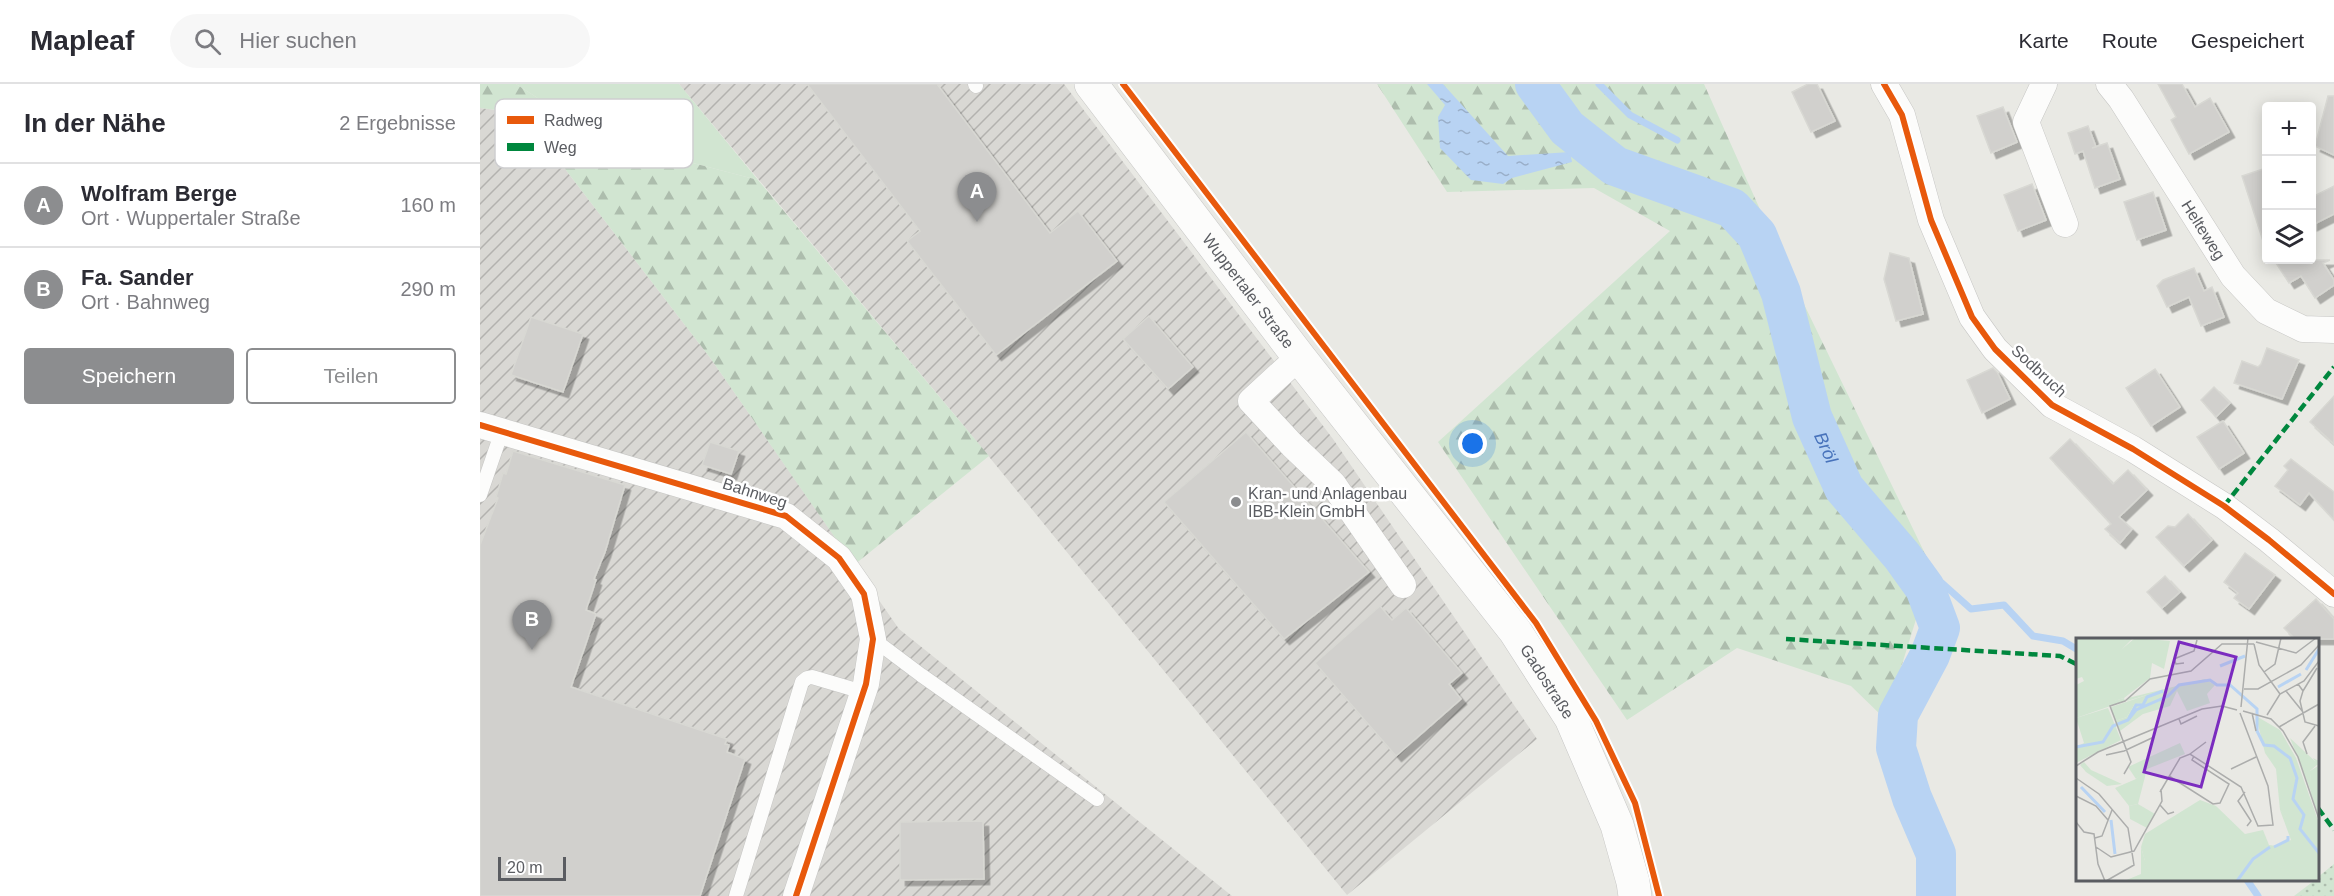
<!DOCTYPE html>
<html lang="de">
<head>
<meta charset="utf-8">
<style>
  body { margin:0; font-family:Helvetica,sans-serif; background:#f7f7f7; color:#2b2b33 }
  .controls { position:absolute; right:18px; top:18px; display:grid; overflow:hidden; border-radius:6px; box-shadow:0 3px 15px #0003 }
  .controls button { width:54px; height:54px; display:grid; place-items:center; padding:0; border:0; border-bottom:2px solid #e1e1e2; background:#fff; color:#2b2b33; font:30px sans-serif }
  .scale { position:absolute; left:18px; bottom:15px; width:68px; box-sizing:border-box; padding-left:6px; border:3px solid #5a5c61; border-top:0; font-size:16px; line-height:21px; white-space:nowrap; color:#5a5c61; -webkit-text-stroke:4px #fff; paint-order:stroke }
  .you { position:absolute; left:993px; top:360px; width:21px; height:21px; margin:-15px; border:4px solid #fff; border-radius:50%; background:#1a73e8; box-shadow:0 0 0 9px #1a73e833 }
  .badge { display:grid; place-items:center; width:39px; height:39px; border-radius:50%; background:#8c8d8f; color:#fff; font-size:20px; font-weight:700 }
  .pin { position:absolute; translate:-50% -50px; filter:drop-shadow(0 2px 3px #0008) }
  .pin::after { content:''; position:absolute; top:32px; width:21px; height:18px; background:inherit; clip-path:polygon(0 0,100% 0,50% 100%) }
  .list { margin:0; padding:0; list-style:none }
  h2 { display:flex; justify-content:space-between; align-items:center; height:78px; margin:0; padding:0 24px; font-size:26px }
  h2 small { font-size:20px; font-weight:400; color:#7c7c81 }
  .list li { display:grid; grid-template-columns:39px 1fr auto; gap:18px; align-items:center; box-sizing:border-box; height:84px; padding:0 24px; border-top:2px solid #e1e1e2 }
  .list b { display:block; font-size:22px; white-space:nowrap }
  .list p { margin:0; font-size:20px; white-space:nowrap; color:#7c7c81 }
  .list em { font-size:20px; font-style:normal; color:#7c7c81 }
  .actions { display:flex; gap:12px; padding:18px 24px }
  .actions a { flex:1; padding:14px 0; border:2px solid #8c8d8f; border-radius:6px; text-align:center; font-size:21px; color:#8c8d8f }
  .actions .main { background:#8c8d8f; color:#fff }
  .icon { flex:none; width:33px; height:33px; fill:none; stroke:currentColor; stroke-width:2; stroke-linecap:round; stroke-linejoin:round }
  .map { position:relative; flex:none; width:1854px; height:812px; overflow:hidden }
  header { display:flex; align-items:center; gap:36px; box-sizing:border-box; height:84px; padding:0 30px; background:#fff; border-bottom:2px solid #e1e1e2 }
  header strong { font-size:28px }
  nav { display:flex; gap:33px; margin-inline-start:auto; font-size:21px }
  .search { width:420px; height:54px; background:#f7f7f7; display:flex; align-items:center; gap:15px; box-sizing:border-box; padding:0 21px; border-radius:33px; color:#7c7c81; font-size:22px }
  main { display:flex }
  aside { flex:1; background:#fff }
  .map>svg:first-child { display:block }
  .industrial { fill:url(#industrial-furrows) }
  .green { fill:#d1e5d1 }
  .forest { fill:url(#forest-firs) }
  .park { fill:url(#park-dots) }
  .water { fill:url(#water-ripples) }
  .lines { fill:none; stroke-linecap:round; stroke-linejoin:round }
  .stream { stroke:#b8d3f3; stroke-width:7 }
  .river { stroke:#b8d3f3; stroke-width:40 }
  .building { fill:#d1d0cd; stroke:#d8d8d3; stroke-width:1.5; filter:url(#shadow) }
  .service-casing { stroke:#c6c6c4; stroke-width:15 }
  .minor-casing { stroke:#c6c6c4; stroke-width:27 }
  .secondary-casing { stroke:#c6c6c5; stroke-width:34 }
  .service { stroke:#fcfcfb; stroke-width:14 }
  .minor { stroke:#fcfcfb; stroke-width:26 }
  .secondary { stroke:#fcfcfb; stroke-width:33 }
  .quiet { stroke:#00873e; stroke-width:4.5; stroke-dasharray:9 4.5; stroke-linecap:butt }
  .cycleway-casing { stroke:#fff; stroke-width:10 }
  .cycleway { stroke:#e8590c; stroke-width:6 }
  .poi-dot { fill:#8c8d8f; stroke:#fff; stroke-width:2 }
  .labels { text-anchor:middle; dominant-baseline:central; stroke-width:5; stroke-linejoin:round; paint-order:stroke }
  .street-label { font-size:16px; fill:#5a5c61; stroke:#fff }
  .poi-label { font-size:16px; fill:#5a5c61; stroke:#fff; text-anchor:start }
  .water-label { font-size:18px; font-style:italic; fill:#4873bb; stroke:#fff }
  .inset-river { fill:none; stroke:#b8d3f3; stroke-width:3 }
  .inset-road { fill:none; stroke:#acadac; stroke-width:1.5 }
  .view { fill:#7b2cbf; fill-opacity:0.15; stroke:#7b2cbf; stroke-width:3 }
  .inset-edge { fill:none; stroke:#5a5c61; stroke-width:3 }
  .key { fill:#fff; stroke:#ceced0; stroke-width:1.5 }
  .key-label { font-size:16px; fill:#5a5c61 }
</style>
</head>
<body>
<header>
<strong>Mapleaf</strong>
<div class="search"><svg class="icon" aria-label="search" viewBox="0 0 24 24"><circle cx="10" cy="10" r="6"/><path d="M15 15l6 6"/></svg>Hier suchen</div>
<nav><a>Karte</a><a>Route</a><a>Gespeichert</a></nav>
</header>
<main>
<aside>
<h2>In der Nähe<small>2 Ergebnisse</small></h2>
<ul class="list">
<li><span class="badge">A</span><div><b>Wolfram Berge</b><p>Ort · Wuppertaler Straße</p></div><em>160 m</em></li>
<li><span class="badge">B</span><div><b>Fa. Sander</b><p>Ort · Bahnweg</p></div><em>290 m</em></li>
</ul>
<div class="actions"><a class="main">Speichern</a><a>Teilen</a></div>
</aside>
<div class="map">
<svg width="1854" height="812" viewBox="0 0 1854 812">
  <defs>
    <pattern id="industrial-furrows" width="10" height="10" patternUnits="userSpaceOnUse" patternTransform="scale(1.5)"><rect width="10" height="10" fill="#d9d8d4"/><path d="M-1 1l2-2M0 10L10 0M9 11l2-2" fill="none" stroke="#b3b2af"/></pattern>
    <pattern id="forest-firs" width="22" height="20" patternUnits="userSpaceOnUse" patternTransform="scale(1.5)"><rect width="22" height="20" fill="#d1e5d1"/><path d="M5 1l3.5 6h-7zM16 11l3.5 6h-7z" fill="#adbdad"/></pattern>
    <pattern id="park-dots" width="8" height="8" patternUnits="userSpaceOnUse" patternTransform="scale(1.5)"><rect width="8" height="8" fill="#d1e5d1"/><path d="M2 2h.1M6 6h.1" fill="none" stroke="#adbdad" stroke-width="1.8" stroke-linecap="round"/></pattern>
    <pattern id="water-ripples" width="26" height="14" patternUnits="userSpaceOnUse" patternTransform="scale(1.5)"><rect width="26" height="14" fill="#b8d3f3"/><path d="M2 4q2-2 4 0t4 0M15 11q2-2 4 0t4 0" fill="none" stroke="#99aec8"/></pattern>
    <filter id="shadow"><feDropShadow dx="5.5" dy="5.5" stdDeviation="0" flood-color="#0004"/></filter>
  </defs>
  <rect width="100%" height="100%" fill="#e9e9e4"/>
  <g class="industrial">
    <polygon points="199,0 584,0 853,355 1057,655 867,811 479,336"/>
    <polygon points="0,24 42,29 231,275 419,545 752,812 0,812"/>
  </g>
  <polygon class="green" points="36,0 199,0 278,96 121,55"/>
  <g class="forest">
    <polygon points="0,0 36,0 121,55 278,96 509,372 374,481 231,275 42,29 0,24"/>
    <polygon points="897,0 1224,0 1303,177 1452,484 1405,635 1371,602 1257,564 1147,636 958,358 1190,147 1114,104 967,108"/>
  </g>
  <polygon class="park" points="1854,780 1854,812 1814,812 1835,796 1838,796 1838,793"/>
  <polygon class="water" points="947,0 963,0 1028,72 1090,68 1092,78 1032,94 1023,100 991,96 960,64 958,33 965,21"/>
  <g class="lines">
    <g class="stream">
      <polyline points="1119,0 1150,31 1197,56"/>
      <polyline points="1440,498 1462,499 1491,525 1524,521 1553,552 1583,557 1598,566"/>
      <polyline points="1767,796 1778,812"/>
    </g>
    <path class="river" id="s1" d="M1055,0L1087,44L1135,82L1252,124L1277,151L1301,209L1332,333L1364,404L1422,472L1445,504L1460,544L1450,571L1418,631L1416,664L1432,714L1456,770V812"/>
  </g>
  <g class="building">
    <polygon points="327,0 457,0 570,149 598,127 637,177 516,271 427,157 440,147"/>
    <polygon points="1328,0 1337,0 1355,37 1331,48 1312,8"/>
    <polygon points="1678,0 1702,0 1715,23 1730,14 1749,48 1709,70 1691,36 1696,33"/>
    <polygon points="1848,12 1854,12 1854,71 1835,62"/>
    <polygon points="1523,23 1537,58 1511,69 1497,32"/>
    <polygon points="1608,42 1616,63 1612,64 1627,59 1640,95 1615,104 1603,67 1595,70 1588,49"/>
    <polygon points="1786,84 1786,157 1783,157 1762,92"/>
    <polygon points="1552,100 1566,136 1538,147 1524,111"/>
    <polygon points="1854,102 1854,130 1832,141 1832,113"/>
    <polygon points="1673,108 1686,146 1657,156 1644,118"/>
    <polygon points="1410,169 1429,174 1443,230 1416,237 1404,195"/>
    <polygon points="1794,176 1850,176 1843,179 1854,196 1854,201 1835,214 1821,192 1809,199"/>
    <polygon points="1714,184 1724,207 1732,203 1744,233 1721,242 1709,213 1687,223 1677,202 1683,196"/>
    <polygon points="669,232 713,283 688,305 643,255"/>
    <polygon points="51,233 103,250 83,308 31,291"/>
    <polygon points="1787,264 1819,276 1802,315 1754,299 1762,277 1778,283 1781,280"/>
    <polygon points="1513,284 1517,288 1530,315 1502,329 1487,296"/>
    <polygon points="1675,285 1700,323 1671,342 1646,304"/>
    <polygon points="1734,303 1750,319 1736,333 1721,316"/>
    <polygon points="1854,312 1854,360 1830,338"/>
    <polygon points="1743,337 1764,369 1739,385 1717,353"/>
    <polygon points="766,348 889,488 804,555 684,418"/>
    <polygon points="1590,355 1633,400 1648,386 1667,406 1639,433 1652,445 1640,459 1625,445 1631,440 1570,374"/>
    <polygon points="230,358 259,367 251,390 222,381"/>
    <polygon points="33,367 145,401 125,468 114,495 116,496 106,526 116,530 91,603 247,655 245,660 249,661 247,668 265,675 220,812 0,812 0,461 18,414 16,413 23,389 26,390"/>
    <polygon points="1811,375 1854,408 1854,436 1829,409 1820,421 1795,402 1808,386 1804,382"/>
    <polygon points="1708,430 1732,456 1704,482 1676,453 1688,442 1695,443"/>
    <polygon points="1765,469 1795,491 1769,525 1754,514 1758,509 1744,498"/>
    <polygon points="1685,492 1700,508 1682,524 1667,508"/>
    <polygon points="1836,515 1854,535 1854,555 1815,555 1804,544"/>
    <polygon points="900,522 912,536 926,524 982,589 969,600 981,615 916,672 835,579"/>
    <polygon points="503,737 504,795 420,796 420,738"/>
  </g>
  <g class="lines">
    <g class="service-casing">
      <g id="service">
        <polyline points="495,0 496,2"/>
        <polyline points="0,411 22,347"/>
        <polyline points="393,555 441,591 617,715"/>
        <polyline points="256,812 322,598 327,594 332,593 383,608"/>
      </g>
    </g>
    <g class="minor-casing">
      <g id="minor">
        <polyline points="1404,0 1422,31 1451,136 1492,233 1515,265 1572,321 1653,365 1744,422 1789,456 1854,510"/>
        <polyline points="1564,0 1546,38 1585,140"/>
        <path id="s2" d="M1629,0L1641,15L1753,192L1786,227L1823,245L1854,246"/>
        <polyline points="819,273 771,317 812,361 853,400 923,501"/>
        <polyline points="0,341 306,432 359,474 384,510 393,555 386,600 316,812"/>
      </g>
    </g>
    <g class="secondary-casing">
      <g id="secondary">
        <path id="s3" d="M611,0L819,273L1035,547L1091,634L1137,741L1153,798L1155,812"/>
      </g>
    </g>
    <use href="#service" class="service"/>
    <use href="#minor" class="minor"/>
    <use href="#secondary" class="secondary"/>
    <g class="quiet">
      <polyline points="1744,422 1854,283"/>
      <polyline points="1306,555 1580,572 1598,581"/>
      <polyline points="1838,724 1854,746"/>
    </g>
    <g class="cycleway-casing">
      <g id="cycleway">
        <polyline points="643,0 1056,539 1116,637 1155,719 1179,812"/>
        <polyline points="1404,0 1422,31 1451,136 1492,233 1515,265 1572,321 1653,365 1744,422 1789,456 1854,510"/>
        <polyline points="0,341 306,432 359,474 384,510 393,555 386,600 316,812"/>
      </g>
    </g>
    <use href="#cycleway" class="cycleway"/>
  </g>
  <circle class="poi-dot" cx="756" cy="418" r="6"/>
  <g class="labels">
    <g class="street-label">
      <text stroke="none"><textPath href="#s2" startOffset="174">Helteweg</textPath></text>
      <text stroke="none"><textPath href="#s3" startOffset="260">Wuppertaler Straße</textPath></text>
      <text transform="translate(1559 287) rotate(43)">Sodbruch</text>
      <text transform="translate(275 409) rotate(18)">Bahnweg</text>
      <text stroke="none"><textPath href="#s3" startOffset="752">Gadostraße</textPath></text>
    </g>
    <g class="poi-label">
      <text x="768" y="409">Kran- und Anlagenbau<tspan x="768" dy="18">IBB-Klein GmbH</tspan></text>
    </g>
    <g class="water-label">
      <text stroke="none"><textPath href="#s1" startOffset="501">Bröl</textPath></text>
    </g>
  </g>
  <g transform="translate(1596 554)">
    <rect width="243" height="243" fill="#e9e9e4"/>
    <path d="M0,0H57L45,12L59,0L94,3L88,31L76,25L74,40L48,60L0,75V47L8,43L6,39L0,41ZM71,57L70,63L58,67L51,79L39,83L35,69ZM32,70L45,102L0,125V109L8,105L0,80ZM180,78L204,92L220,120L243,185V220L204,172L200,131L189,115ZM80,116L74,126L60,141L52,129ZM237,120L243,123V180L235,156L234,133L242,128ZM62,166L79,176L71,190L54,181L53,168ZM65,209L69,223L92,243H48L65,236Z" fill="#d1e5d1"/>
    <path d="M129,41L139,47L131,56L134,65L111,73L101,53L94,68L67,76L44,93L39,83L51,79L58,67L69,63L71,57L51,63L52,60ZM48,60L49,63L0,80V75L8,71ZM214,100L242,126L234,133L236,156ZM104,105L109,116L71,131L62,166L53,168L39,150L60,141L80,116ZM8,124L15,132L46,146L31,148L10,134L4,127ZM124,162L140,168L169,196L187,192L193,207L200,208L215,202L204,172L242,215L243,243H92L72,234L65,209L69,196Z" fill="#d1e5d1"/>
    <path class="inset-river" d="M144,28L169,18M230,32L243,11M202,49L225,36M52,82L60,67H67L71,59L87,53M0,109L27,104L37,88L52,82L60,72L92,58L103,47L134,42L141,47H154L181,71V93L188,107L198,108L214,120L221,140L217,161L228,177L224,191L243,215M5,149L29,174M35,182L39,216M198,209L212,202V198M161,243L177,221L194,209"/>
    <path class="inset-road" d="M180,4L220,15L240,0M178,6L183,27L204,56M108,25L100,26L98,21L118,13L121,2M188,34L199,26L205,0M222,46L227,53L224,63L229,84L243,88M168,51H182L225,27L243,7M210,53L227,74M227,53L241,30M165,69L172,0M167,73L195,81L207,93L222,119L243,181M176,75L180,93M191,77L204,56L228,43L243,23M103,81L105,86L121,78M203,89L243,66M114,116L130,104M231,116L227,104L239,88M30,117L48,113L78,99M0,128L22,114L126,71L146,68L161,72M155,131L180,119M48,136L55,124L34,68L49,63L74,41L115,33L146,6H178M93,138L137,166L144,165L153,146L116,122L118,118M0,140L23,156L52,190L58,227L30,243M84,154L104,120L114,116L165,149L182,188L197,187L192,148L164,75M169,154L162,163L175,183L171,188M0,158L20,168L32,182M84,167L92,176L98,174M0,184L8,194L18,196L22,226L29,243M19,200L26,198L36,172M20,209L35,219L58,213L86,163L85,151"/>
    <path class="view" d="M103,4L160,19L125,149L68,134Z"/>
    <rect width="243" height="243" class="inset-edge"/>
  </g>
  <rect x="15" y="15" width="198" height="69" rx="9" class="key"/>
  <rect x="27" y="32" width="27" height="8" fill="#e8590c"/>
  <rect x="27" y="59" width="27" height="8" fill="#00873e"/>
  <g class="key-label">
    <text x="64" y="42">Radweg</text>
    <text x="64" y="69">Weg</text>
  </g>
</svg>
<div class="controls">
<button>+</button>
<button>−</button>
<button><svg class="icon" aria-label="layers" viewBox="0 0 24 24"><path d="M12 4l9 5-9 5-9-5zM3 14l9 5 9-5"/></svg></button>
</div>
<div class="scale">20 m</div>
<div class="you"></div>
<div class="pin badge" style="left:497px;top:138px">A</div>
<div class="pin badge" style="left:52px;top:566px">B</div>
</div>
</main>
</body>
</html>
